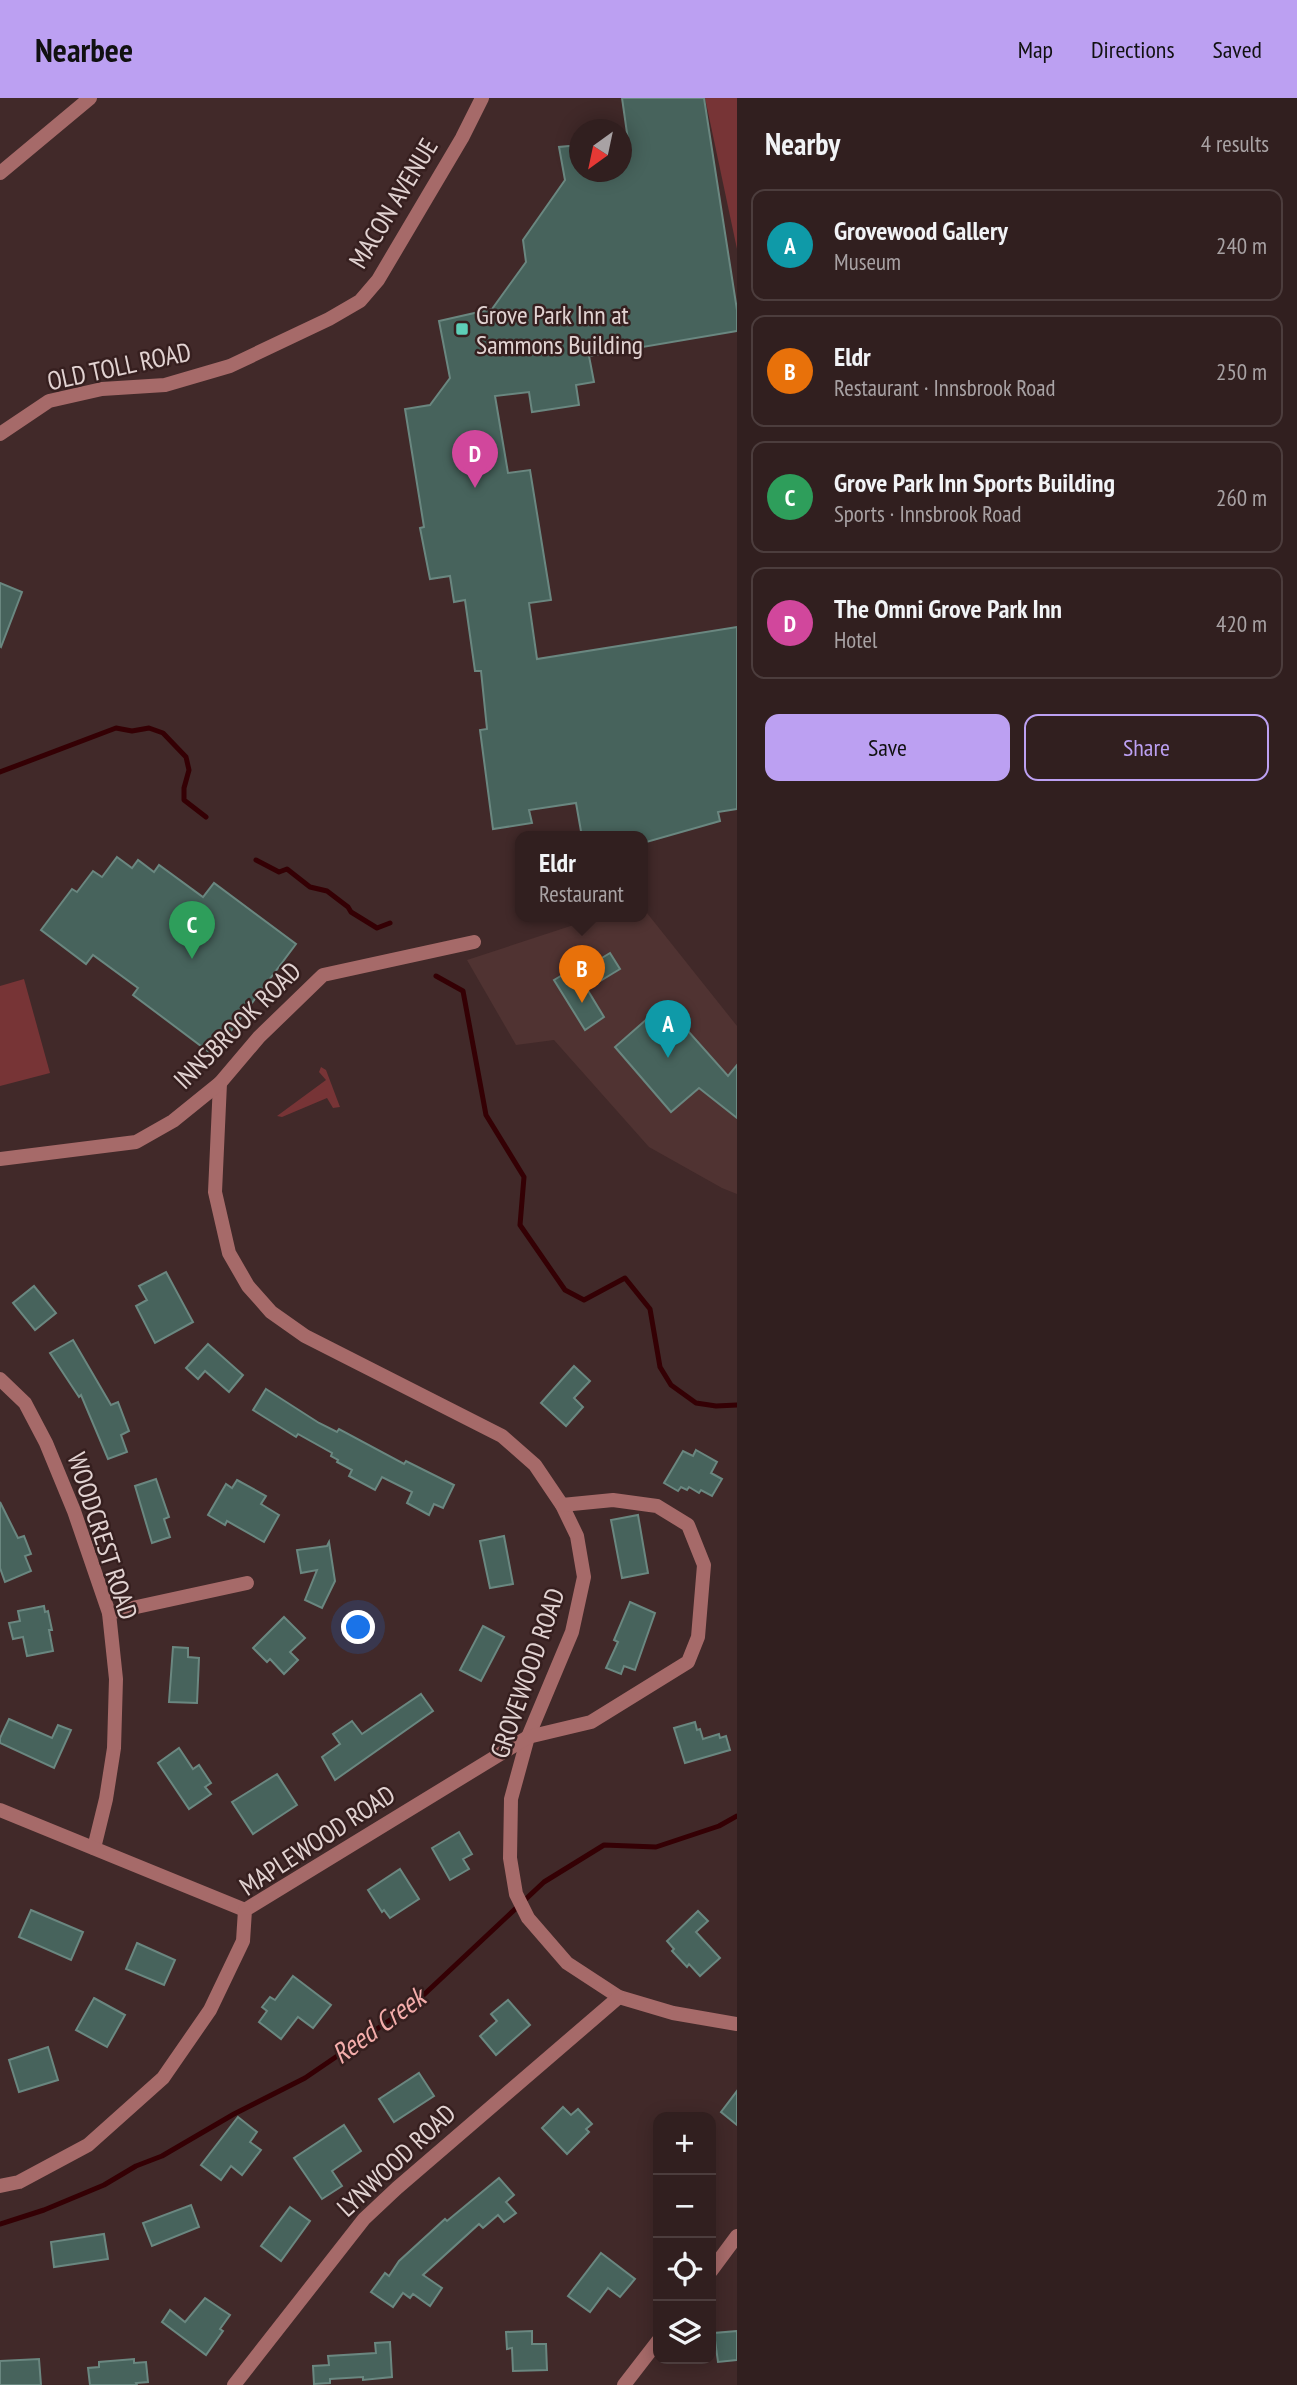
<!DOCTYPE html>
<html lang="en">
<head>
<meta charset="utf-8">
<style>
  body { margin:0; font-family:"PT Sans Narrow",sans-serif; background:#3d2c2c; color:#f1f3f6 }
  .controls { position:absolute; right:21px; bottom:21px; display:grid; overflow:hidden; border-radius:14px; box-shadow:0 4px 18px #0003 }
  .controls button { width:63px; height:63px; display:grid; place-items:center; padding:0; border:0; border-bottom:2px solid #4c3d3d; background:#311f1f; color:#f1f3f6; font:35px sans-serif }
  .compass { position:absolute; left:569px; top:21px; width:63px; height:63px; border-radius:50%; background:#311f1f; box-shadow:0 4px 18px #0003; rotate:213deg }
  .you { position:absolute; left:359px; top:1530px; width:24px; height:24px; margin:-18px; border:5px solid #fff; border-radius:50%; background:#1a73e8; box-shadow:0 0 0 10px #1a73e833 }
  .badge { display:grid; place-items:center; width:46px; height:46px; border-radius:50%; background:#bca0f2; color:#fff; font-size:23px; font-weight:700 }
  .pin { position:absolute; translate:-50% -58px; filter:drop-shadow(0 2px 4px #0008) }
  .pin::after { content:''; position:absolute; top:37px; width:24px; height:21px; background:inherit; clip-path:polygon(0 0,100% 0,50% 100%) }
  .popup { position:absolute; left:515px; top:733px; width:133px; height:91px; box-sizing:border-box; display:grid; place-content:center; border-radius:14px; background:#311f1f; filter:drop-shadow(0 2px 5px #0005); font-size:23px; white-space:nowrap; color:#a8a2a4 }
  .popup b { font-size:26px; color:#f1f3f6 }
  .popup::after { content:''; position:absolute; left:50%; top:100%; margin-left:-14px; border:14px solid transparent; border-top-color:#311f1f }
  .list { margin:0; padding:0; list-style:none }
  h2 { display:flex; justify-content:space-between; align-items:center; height:91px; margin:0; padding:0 28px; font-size:30px }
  h2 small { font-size:23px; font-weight:400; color:#a8a2a4 }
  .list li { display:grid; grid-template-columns:46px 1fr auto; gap:21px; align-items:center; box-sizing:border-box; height:112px; margin:0 14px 14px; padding:0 14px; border:2px solid #4c3d3d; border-radius:14px }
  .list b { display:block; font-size:26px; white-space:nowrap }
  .list p { margin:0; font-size:23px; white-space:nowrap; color:#a8a2a4 }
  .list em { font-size:23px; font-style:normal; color:#a8a2a4 }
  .actions { display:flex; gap:14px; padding:21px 28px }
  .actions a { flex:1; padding:16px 0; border:2px solid #bca0f2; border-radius:14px; text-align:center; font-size:24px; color:#bca0f2 }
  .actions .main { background:#bca0f2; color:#111 }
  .icon { flex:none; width:38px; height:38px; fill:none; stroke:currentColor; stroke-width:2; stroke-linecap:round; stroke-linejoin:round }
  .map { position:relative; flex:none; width:737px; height:2287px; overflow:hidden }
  header { display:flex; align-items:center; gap:42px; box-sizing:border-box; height:98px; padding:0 35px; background:#bca0f2; color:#111 }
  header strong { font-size:33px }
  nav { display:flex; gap:38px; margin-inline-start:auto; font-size:24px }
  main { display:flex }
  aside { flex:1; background:#311f1f }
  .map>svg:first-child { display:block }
  .built { fill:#503332 }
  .green { fill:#773436 }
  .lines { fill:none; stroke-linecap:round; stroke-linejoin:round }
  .stream { stroke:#340004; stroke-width:5 }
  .building { fill:#47635c; stroke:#6a8780; stroke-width:2 }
  .minor { stroke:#a66a69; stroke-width:14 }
  .poi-dot { fill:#5eceb7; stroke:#361f1f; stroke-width:2.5 }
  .labels { text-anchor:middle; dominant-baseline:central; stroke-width:5; stroke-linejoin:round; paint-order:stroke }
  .street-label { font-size:26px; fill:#e2d3d2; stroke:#361f1f }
  .poi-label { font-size:26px; fill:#e2d3d2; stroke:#361f1f; text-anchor:start }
  .water-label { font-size:28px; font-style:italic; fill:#f4adab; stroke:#361f1f }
</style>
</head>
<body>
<header>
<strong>Nearbee</strong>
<nav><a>Map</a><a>Directions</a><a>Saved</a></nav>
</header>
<main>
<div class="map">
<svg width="737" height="2287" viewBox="0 0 737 2287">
  <rect width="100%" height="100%" fill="#412929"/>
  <polygon class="built" points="643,810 737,928 737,1096 722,1090 649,1049 554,942 516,947 467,862 598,819 643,819"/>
  <g class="green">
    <polygon points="705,0 737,0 737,151"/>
    <polygon points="24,881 50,975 0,988 0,888"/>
    <polygon points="321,969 326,972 340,1009 333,1010 327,1000 282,1019 277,1018 326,982 319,974"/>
  </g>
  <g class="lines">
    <g class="stream">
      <polyline points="0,674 116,630 132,633 149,630 163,635 186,659 189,672 184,690 184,702 206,719"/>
      <polyline points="256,762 279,774 287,771 310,789 327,793 348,809 351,814 377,830 390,825"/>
      <polyline points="436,878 463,893 486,1017 524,1079 520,1127 565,1192 584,1202 625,1180 650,1211 660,1269 671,1287 696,1305 716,1308 737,1307"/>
      <polyline points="0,2126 44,2112 104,2087 136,2068 162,2058 234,2016 305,1980 415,1905 544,1784 604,1747 656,1749 719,1728 737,1718"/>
    </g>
  </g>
  <g class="building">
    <polygon points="622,0 704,0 737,212 737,233 589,258 594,284 576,287 579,307 532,314 529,294 495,298 508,375 530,372 551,502 529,505 537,561 737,529 737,711 718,714 720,723 643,745 643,739 582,739 576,705 529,712 532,725 493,731 480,632 487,631 481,573 475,573 465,502 454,504 450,478 430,481 420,430 424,429 405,311 430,307 450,280 439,223 492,211 526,164 523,142 565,82 559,49 579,47 579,74 621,74 621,43 628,42"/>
    <polygon points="0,485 22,494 1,549 0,548"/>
    <polygon points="117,759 132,770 138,762 154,774 159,767 203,799 214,785 296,846 213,957 133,897 138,890 93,857 86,866 41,832 72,791 77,794 93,773 102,779"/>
    <polygon points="610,855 620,871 587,891 604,919 585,932 554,882 574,870 577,875"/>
    <polygon points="664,906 728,978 737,967 737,1020 699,990 671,1014 615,949"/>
    <polygon points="166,1174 193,1224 155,1245 136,1208 147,1202 139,1188"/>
    <polygon points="34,1188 56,1215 35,1232 13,1205"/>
    <polygon points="73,1242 111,1307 118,1304 129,1333 121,1337 127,1354 108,1361 81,1297 79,1299 50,1255"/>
    <polygon points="208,1246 243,1277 229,1294 205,1273 198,1281 186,1270"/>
    <polygon points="574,1268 590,1283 574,1300 583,1309 566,1328 541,1305"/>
    <polygon points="266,1291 319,1325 337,1334 339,1331 404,1366 406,1363 454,1387 443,1410 434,1406 429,1417 407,1405 412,1394 382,1379 375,1392 349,1378 352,1372 337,1364 338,1362 331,1358 332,1355 298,1336 296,1339 253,1312"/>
    <polygon points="696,1352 717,1364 711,1375 722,1381 712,1398 701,1392 699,1395 689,1389 687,1392 681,1389 678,1393 664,1385 683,1353 693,1358"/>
    <polygon points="156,1381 169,1419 164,1421 170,1439 152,1445 135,1388"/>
    <polygon points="237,1382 266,1398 261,1406 279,1417 264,1444 227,1423 225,1427 208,1417 226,1386 232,1390"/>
    <polygon points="0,1404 18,1440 24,1438 31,1456 25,1458 31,1473 5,1484 0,1470"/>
    <polygon points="638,1417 648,1475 622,1480 611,1422"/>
    <polygon points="504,1438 513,1486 490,1490 480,1443"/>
    <polygon points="329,1444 335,1483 322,1510 305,1502 317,1472 301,1475 297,1452 327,1448"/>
    <polygon points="630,1504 655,1515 635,1572 624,1568 621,1576 606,1570 618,1544 614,1542"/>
    <polygon points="44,1508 45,1514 48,1513 52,1532 49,1532 53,1553 27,1558 23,1539 13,1541 9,1525 20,1523 18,1513"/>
    <polygon points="284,1519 305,1540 290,1554 298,1562 284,1576 270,1561 267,1564 253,1550"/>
    <polygon points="483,1528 504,1539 481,1583 460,1572"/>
    <polygon points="173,1549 188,1550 188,1559 199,1560 197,1605 169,1604"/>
    <polygon points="421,1596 433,1613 335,1682 322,1659 340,1646 333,1636 352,1623 362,1636"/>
    <polygon points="9,1621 52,1640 58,1627 71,1632 54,1670 0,1645 0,1640"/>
    <polygon points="695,1624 697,1632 700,1631 703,1641 719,1636 720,1640 726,1638 730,1652 685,1665 674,1630"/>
    <polygon points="179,1650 193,1671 199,1667 211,1685 205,1689 211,1696 189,1711 158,1665"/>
    <polygon points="277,1676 297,1707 253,1736 232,1704"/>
    <polygon points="459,1734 472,1756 463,1761 469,1771 450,1782 432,1750"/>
    <polygon points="400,1771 419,1801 390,1820 384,1812 382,1814 368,1792"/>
    <polygon points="31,1812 83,1834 71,1862 19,1839"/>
    <polygon points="698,1813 708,1823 696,1834 720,1860 700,1878 689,1866 687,1869 672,1853 674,1851 667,1843"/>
    <polygon points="137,1845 175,1862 164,1887 126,1871"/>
    <polygon points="293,1878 331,1907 313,1930 298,1919 281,1941 259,1924 267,1913 262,1909 270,1899 275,1902"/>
    <polygon points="94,1900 125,1917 107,1949 76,1932"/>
    <polygon points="508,1902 530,1927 496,1957 480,1938 497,1923 491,1916"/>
    <polygon points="48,1949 58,1982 19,1994 9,1962"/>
    <polygon points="419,1975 434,1998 394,2024 379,2001"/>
    <polygon points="737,1993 737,2027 721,2014"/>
    <polygon points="563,2009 571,2017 578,2011 592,2026 586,2031 589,2034 567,2056 542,2030"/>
    <polygon points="238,2019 257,2034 250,2044 261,2052 242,2077 231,2068 221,2082 201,2067"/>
    <polygon points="344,2027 361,2053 332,2073 342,2088 322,2101 294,2060"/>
    <polygon points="499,2080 514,2097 506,2104 516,2115 504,2124 498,2117 483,2130 479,2126 423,2177 442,2190 430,2208 413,2196 410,2200 403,2195 393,2209 371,2194 385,2175 389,2178 399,2163 445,2121 447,2123"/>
    <polygon points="191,2107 199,2129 152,2148 143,2125"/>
    <polygon points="290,2109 310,2123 281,2163 261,2148"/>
    <polygon points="104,2136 108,2161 54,2169 51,2144"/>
    <polygon points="601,2155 635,2181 620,2199 608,2190 590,2214 568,2198"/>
    <polygon points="205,2200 230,2217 220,2231 223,2233 206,2257 162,2224 170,2212 185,2224"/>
    <polygon points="532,2233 532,2246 546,2246 547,2272 513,2273 512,2250 507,2251 506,2234"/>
    <polygon points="737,2233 737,2262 718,2264 714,2235"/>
    <polygon points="390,2244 392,2279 363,2282 363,2279 330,2281 330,2285 314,2286 313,2268 329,2267 328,2258 376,2255 375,2245"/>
    <polygon points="39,2261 41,2287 0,2287 0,2263"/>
    <polygon points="134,2261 134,2265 146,2264 148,2284 136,2285 137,2287 90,2287 88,2270 99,2269 99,2264"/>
  </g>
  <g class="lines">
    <g class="minor">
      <polyline points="0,75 90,0"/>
      <polyline points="0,336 49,303 102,291 165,287 230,268 329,221 360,203 378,182 462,40 482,0"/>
      <polyline points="220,985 215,1094 229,1155 248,1188 271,1214 305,1238 502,1338 535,1367 562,1407 577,1438 584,1479 572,1534 528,1639 511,1701 510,1760 516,1796 528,1820 567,1865 619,1899 673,1915 737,1926"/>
      <polyline points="0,1061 136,1044 173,1023 220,985 259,939 323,877 474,844"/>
      <polyline points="0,1281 25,1305 46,1345 74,1413 109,1515 116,1581 114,1650 106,1701 94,1750"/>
      <polyline points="109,1515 247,1485"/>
      <polyline points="0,1712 245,1812"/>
      <polyline points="0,2088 19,2084 88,2047 163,1980 210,1912 243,1843 245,1812 528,1639 591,1624 688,1564 698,1539 704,1467 688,1427 657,1408 613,1402 562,1407"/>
      <polyline points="711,2173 737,2138"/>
      <polyline points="234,2287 364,2121 397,2090 619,1899"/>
      <polyline points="624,2287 658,2243"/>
    </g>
  </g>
  <rect class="poi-dot" x="455" y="224" width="14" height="14" rx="3.5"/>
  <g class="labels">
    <g class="street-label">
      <text transform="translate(393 105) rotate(-59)">MACON AVENUE</text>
      <text transform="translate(119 268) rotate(-12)">OLD TOLL ROAD</text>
      <text transform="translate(237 927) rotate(-45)">INNSBROOK ROAD</text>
      <text transform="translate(103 1438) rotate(72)">WOODCREST ROAD</text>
      <text transform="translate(527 1575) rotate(-71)">GROVEWOOD ROAD</text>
      <text transform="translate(317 1742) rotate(-33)">MAPLEWOOD ROAD</text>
      <text transform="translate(396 2062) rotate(-43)">LYNWOOD ROAD</text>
    </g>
    <g class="poi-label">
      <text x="476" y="216">Grove Park Inn at<tspan x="476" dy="30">Sammons Building</tspan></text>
    </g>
    <g class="water-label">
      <text transform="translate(378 1927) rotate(-36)">Reed Creek</text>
    </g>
  </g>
</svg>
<div class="controls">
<button>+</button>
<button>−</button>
<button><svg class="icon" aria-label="locate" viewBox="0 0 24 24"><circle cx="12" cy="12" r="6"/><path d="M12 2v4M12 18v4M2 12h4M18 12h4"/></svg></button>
<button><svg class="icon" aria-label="layers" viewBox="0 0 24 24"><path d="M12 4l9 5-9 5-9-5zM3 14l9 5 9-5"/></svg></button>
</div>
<svg class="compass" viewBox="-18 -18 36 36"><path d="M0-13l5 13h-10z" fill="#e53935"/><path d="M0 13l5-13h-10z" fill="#a8a2a4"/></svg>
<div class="you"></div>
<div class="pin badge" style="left:668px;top:960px;background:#0f9aa8">A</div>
<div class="pin badge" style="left:582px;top:905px;background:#e8710a">B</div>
<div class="popup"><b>Eldr</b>Restaurant</div>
<div class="pin badge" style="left:192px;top:861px;background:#2e9e5b">C</div>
<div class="pin badge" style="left:475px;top:390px;background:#d1479c">D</div>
</div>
<aside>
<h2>Nearby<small>4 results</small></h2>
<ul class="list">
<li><span class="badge" style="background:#0f9aa8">A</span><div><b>Grovewood Gallery</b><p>Museum</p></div><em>240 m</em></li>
<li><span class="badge" style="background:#e8710a">B</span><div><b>Eldr</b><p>Restaurant · Innsbrook Road</p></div><em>250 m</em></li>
<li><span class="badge" style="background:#2e9e5b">C</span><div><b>Grove Park Inn Sports Building</b><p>Sports · Innsbrook Road</p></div><em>260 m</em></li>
<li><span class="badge" style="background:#d1479c">D</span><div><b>The Omni Grove Park Inn</b><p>Hotel</p></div><em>420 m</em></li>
</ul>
<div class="actions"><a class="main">Save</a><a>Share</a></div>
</aside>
</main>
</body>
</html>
